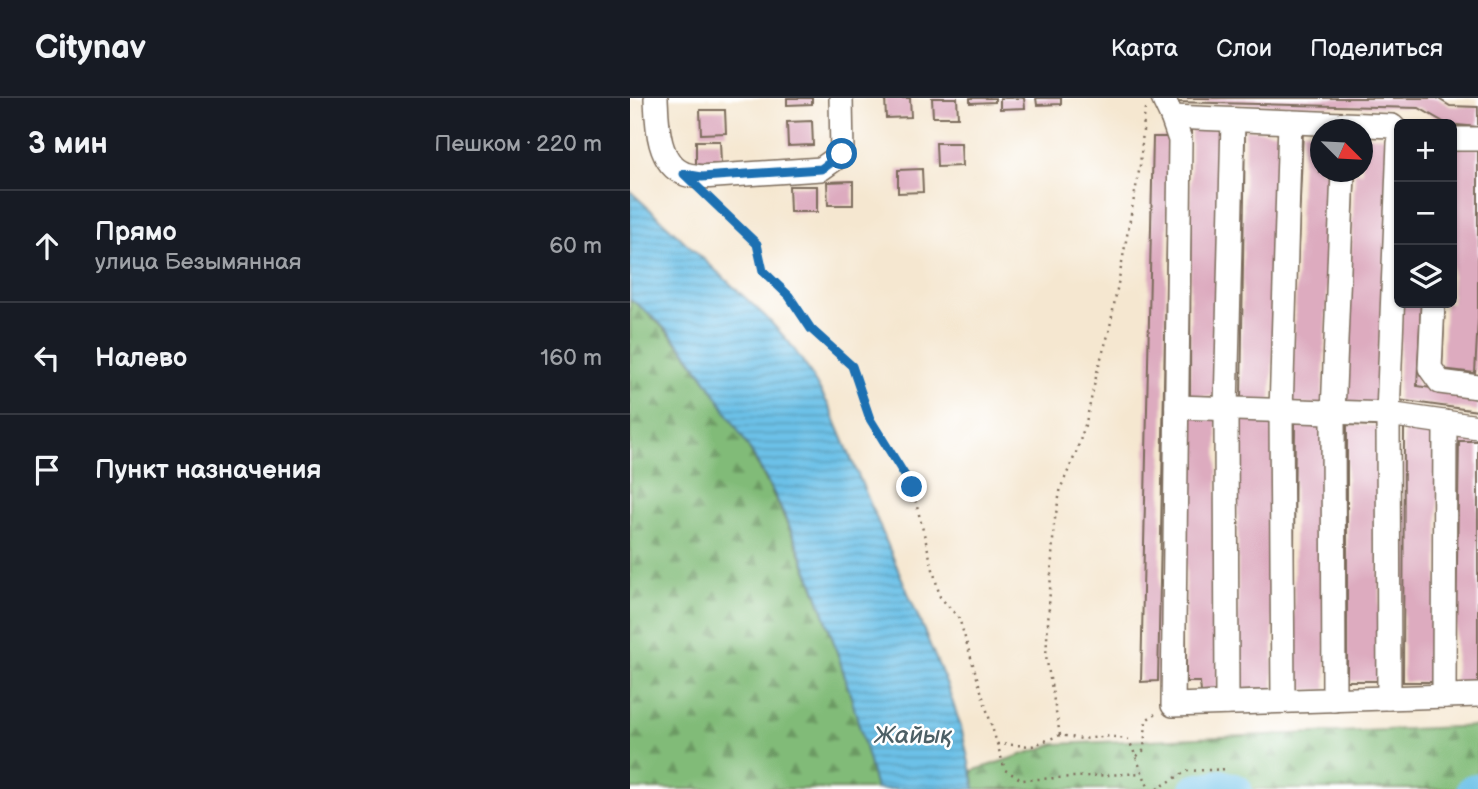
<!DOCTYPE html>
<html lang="ru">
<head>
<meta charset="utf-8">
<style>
  body { margin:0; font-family:"Balsamiq Sans",sans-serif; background:#242831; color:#f1f3f6 }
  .controls { position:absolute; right:21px; top:21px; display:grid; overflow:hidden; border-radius:10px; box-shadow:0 2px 5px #0004 }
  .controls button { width:63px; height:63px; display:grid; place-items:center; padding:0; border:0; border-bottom:2px solid #363941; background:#171b24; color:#f1f3f6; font:35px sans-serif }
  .compass { position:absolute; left:680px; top:21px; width:63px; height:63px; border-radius:50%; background:#171b24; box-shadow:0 2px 5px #0004; rotate:114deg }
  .stop { position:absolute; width:21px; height:21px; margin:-16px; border:5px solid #1f6fb2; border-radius:50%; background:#fff }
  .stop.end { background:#1f6fb2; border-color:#fff; box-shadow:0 2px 7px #0008 }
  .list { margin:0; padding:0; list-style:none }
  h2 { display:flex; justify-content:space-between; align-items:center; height:91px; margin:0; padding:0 28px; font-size:30px }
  h2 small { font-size:23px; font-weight:400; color:#9ea1a6 }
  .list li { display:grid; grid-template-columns:46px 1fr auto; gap:21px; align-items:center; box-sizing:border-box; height:112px; padding:0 28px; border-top:2px solid #363941 }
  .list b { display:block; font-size:26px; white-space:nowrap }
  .list p { margin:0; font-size:23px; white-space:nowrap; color:#9ea1a6 }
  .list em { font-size:23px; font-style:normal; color:#9ea1a6 }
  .icon { flex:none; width:38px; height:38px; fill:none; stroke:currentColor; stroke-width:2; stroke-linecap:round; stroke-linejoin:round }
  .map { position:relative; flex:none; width:848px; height:691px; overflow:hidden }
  header { display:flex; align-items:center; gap:42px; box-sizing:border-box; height:98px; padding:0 35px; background:#171b24; border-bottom:2px solid #363941 }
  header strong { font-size:33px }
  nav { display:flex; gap:38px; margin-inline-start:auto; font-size:24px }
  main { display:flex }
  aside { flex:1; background:#171b24 }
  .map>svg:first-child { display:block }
  .forest { fill:url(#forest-firs); stroke:#5e724b; stroke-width:2 }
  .water { fill:url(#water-rules); stroke:#547683; stroke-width:2 }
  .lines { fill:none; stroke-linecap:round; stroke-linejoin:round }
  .river { stroke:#6cc1e8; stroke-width:30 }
  .building { fill:#ddabbf }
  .minor-casing { stroke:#7c6c5c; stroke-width:26 }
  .path { stroke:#7c6c5c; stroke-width:2.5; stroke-dasharray:2 5; stroke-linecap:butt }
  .minor { stroke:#fff; stroke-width:23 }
  .route { stroke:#1f6fb2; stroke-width:9 }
  .labels { text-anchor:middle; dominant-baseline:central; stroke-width:5; stroke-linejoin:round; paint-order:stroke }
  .water-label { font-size:24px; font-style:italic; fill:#4c5f65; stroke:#fff }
</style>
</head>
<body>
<header>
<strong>Citynav</strong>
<nav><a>Карта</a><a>Слои</a><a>Поделиться</a></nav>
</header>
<main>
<aside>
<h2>3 мин<small>Пешком · 220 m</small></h2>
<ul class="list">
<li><svg class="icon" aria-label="ahead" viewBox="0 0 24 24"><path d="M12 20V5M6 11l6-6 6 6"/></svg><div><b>Прямо</b><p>улица Безымянная</p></div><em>60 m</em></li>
<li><svg class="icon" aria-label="left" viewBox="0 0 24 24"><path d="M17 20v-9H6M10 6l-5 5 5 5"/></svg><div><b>Налево</b></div><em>160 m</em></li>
<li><svg class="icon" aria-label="arrive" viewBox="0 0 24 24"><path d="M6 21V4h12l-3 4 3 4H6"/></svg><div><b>Пункт назначения</b></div></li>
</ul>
</aside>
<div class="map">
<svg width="848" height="691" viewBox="0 0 848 691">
  <defs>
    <pattern id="forest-firs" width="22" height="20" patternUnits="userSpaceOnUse" patternTransform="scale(1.75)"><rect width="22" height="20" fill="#81bb78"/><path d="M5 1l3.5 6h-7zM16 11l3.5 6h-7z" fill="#6b9862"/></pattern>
    <pattern id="water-rules" width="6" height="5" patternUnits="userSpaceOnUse" patternTransform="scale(1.75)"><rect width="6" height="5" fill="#6cc1e8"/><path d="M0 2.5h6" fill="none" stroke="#5a9dbb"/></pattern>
  </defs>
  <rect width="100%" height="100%" fill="#fff"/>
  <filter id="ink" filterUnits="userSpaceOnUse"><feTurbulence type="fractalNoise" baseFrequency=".0143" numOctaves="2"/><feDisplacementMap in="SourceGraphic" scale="14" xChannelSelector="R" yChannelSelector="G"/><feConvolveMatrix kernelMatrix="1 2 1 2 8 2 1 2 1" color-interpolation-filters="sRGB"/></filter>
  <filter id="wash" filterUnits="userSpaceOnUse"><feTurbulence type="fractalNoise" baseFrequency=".00686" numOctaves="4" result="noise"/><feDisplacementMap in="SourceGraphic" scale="28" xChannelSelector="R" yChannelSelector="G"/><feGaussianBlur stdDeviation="1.57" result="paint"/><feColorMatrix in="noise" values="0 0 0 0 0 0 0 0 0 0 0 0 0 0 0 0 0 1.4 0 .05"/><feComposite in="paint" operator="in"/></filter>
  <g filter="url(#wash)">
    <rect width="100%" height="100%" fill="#f5e7d0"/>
    <g class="forest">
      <path d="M0,201C42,232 71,273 99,317C171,433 213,559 246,691H0Z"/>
      <polygon points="848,628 848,691 345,691 342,673 425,646"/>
    </g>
    <path class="water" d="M0,93L136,219L158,243L176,268L199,308L317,587L331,629L345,691H246C222,596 193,499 151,410C135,376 116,344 96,313C70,271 42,229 0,201Z"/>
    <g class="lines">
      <g class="river">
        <polyline points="565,691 591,686 607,691"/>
        <polyline points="842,691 848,690"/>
      </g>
    </g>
    <g id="blocks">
      <g class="building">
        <polygon points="157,0 182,0 182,6 157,7"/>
        <polygon points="255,0 280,0 281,19 256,20"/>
        <polygon points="302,0 327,0 328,19 303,19"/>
        <polygon points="340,0 365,0 365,4 340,5"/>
        <polygon points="370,0 394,0 395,10 370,11"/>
        <polygon points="406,0 431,0 431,6 407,7"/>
        <polygon points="543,0 807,0 820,8 848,9 848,29 817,26 789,10 543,4"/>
        <polygon points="70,12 95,12 96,35 71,36"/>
        <polygon points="182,23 183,47 158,48 157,24"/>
        <polygon points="561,30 593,31 589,298 560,298"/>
        <polygon points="615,31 652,35 641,303 611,302"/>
        <polygon points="673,33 690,34 690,74 703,74 692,307 661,305"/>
        <polygon points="732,38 761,39 747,305 714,305 725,74 732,74"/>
        <polygon points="523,39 539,39 528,583 511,584"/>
        <polygon points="66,43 90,43 91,66 66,67"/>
        <polygon points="306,45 331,45 332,68 307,69"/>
        <polygon points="823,48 848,50 848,221 845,275 812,271 815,205 822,205"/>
        <polygon points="292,71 293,94 268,95 268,72"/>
        <polygon points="223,83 223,107 198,107 197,84"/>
        <polygon points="159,88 187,88 187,114 160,114"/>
        <polygon points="772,205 791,205 787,288 848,297 848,313 768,302"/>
        <polygon points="556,318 587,318 588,593 571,594 570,584 556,584"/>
        <polygon points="608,321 643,323 643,592 608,593"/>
        <polygon points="665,322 697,322 696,592 663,591"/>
        <polygon points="717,327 748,328 750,583 717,583"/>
        <polygon points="808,329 807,584 773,584 774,330"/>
        <polygon points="829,343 848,343 848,586 825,586"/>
      </g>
    </g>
  </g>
  <g filter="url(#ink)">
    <use href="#blocks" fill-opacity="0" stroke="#7c6c5c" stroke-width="2"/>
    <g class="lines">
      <g class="minor-casing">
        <g id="minor">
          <path d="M26,0C27,24 27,66 55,76C60,78 67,78 72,79L191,71L212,56L211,0"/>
          <polyline points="533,0 542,19 550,42 543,607 848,597"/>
          <polyline points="542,19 762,28 769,35"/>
          <polyline points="822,41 848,41"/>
          <polyline points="803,205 800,270 810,284 848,289"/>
          <polyline points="547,309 758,316 848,329"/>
          <polyline points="814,598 815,324"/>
          <polyline points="759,600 758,316 769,45"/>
          <polyline points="704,602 703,315 713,74"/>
          <polyline points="653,603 651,313 660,24"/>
          <polyline points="597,605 596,311 603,22"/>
        </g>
      </g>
      <g class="path">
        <polyline points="77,98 127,146 133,174 159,198 181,231 222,268 240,321 282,389 310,499 329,520 375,672 392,682 512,675"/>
        <polyline points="430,637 416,558 424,426 431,389 446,355 456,324 468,270 479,234 510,68 515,9"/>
        <polyline points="367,646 402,648 430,637 452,641 480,638 499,642 519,691"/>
        <polyline points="507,658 514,652 516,622 525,616"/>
        <polyline points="527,691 557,673 598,671"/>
      </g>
      <use href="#minor" class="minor"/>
    </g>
  </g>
  <g class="lines" filter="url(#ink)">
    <polyline class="route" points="212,56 191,71 72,79 54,76 127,146 133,173 159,198 181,231 222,268 240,321 282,389"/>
  </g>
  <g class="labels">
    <g class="water-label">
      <text x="283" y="637">Жайық</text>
    </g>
  </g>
</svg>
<div class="controls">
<button>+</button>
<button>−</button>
<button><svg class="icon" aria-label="layers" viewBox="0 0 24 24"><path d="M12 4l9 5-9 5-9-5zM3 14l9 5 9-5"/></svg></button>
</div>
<svg class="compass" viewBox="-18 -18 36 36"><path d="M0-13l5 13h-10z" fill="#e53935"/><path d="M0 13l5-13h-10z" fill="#9ea1a6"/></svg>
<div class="stop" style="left:212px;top:56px"></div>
<div class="stop end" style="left:282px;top:389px"></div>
</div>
</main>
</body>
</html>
